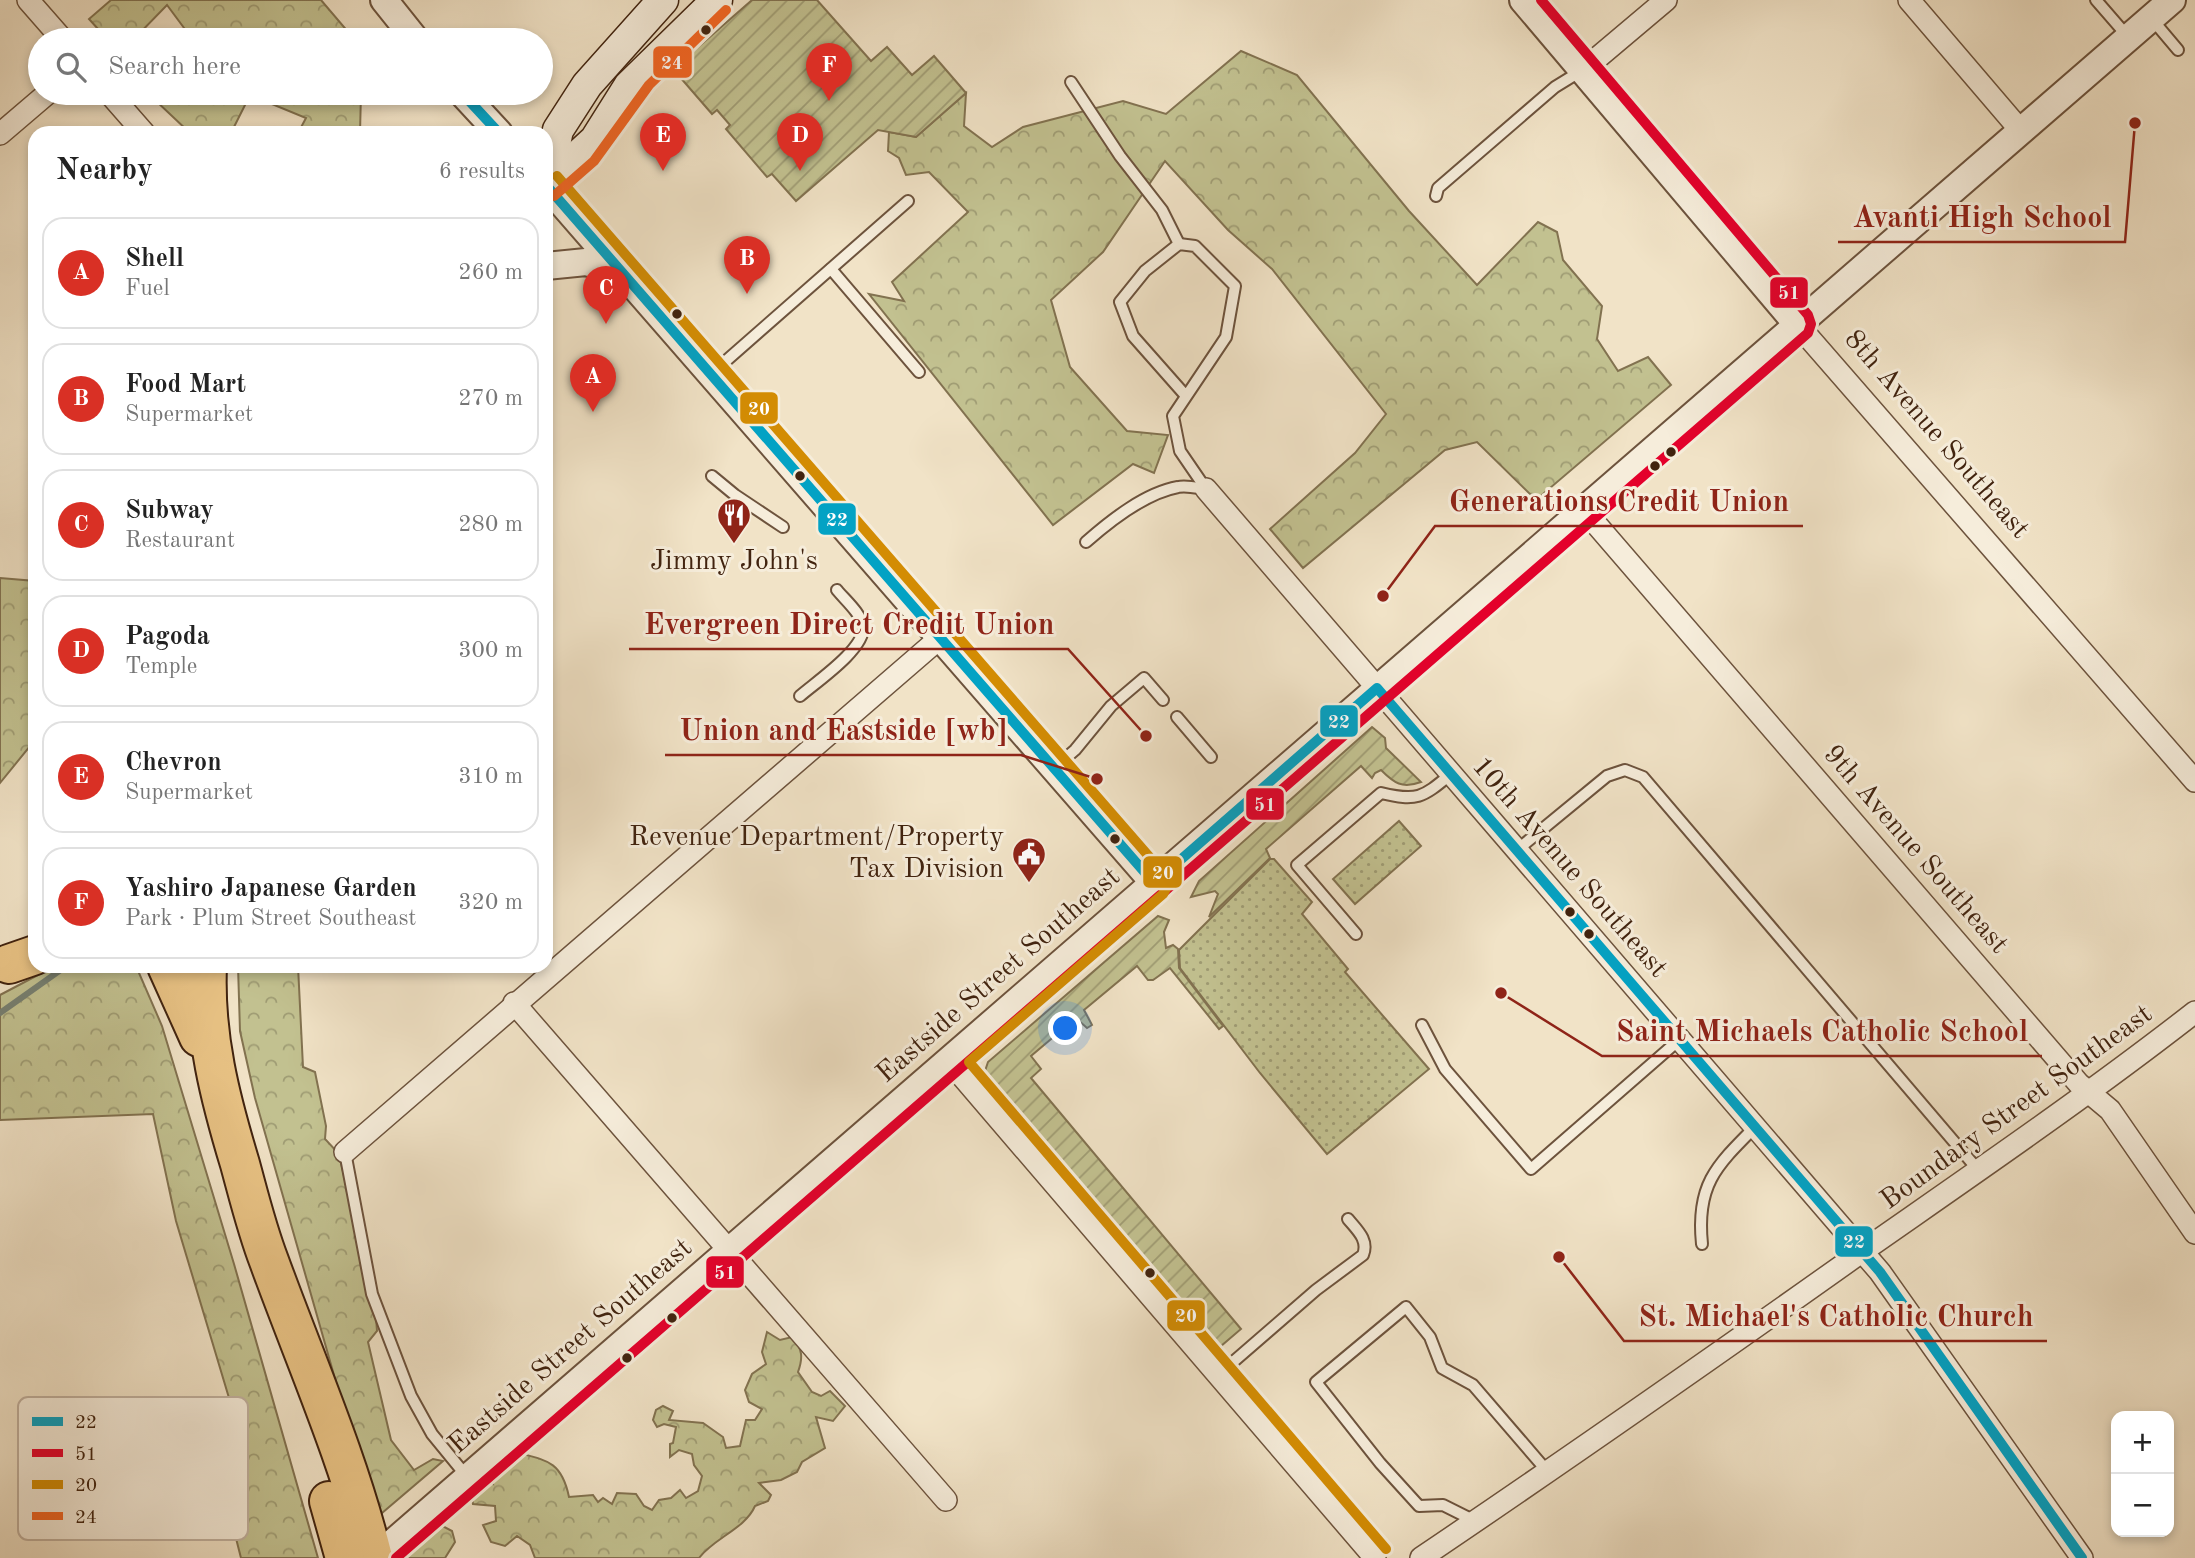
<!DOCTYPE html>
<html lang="en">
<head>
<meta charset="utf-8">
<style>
  body { margin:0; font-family:"Old Standard TT",serif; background:#f2f2f2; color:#222 }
  .controls { position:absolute; right:21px; bottom:21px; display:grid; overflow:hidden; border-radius:14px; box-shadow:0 4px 10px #0003 }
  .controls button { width:63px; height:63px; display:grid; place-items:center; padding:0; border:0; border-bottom:2px solid #e0e0e0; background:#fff; color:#222; font:35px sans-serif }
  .you { position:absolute; left:1066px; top:1029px; width:24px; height:24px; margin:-18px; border:5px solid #fff; border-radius:50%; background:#1a73e8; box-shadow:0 0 0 10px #1a73e833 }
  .badge { display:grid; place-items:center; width:46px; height:46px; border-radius:50%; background:#d93025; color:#fff; font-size:23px; font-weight:700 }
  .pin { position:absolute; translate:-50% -58px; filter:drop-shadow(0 2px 4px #0008) }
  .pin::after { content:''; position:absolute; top:37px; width:24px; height:21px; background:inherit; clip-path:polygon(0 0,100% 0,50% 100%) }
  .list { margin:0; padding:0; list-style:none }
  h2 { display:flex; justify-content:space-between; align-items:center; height:91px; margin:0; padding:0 28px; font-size:30px }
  h2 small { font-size:23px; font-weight:400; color:#767676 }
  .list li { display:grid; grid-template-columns:46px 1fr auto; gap:21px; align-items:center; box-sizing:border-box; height:112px; margin:0 14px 14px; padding:0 14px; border:2px solid #e0e0e0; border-radius:21px }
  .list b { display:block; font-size:26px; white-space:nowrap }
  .list p { margin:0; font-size:23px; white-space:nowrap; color:#767676 }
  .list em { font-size:23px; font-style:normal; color:#767676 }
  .icon { flex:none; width:38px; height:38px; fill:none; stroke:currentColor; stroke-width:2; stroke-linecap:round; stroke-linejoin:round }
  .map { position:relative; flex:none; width:2195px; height:1558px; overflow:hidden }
  .search { position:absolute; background:#fff; box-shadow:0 4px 10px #0003; left:28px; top:28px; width:525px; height:77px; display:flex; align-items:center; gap:18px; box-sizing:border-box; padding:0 24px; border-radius:38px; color:#767676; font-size:26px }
  .panel { position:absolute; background:#fff; box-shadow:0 4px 10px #0003; left:28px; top:126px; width:525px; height:847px; border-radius:21px }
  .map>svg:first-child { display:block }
  .grass { fill:url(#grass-dots); stroke:#827250; stroke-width:2 }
  .forest { fill:url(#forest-crowns); stroke:#827250; stroke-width:2 }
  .garden { fill:url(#garden-furrows); stroke:#827250; stroke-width:2 }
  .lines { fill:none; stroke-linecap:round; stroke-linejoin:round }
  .stream { stroke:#778072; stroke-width:6 }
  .service-casing { stroke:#6d533d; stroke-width:14 }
  .minor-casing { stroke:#6d533d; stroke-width:24 }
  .tertiary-casing { stroke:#6d533d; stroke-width:30 }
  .secondary-casing { stroke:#41230f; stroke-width:33 }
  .motorway-casing { stroke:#41230f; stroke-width:42 }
  .service { stroke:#f6eddb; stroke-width:10 }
  .minor { stroke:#f6eddb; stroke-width:21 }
  .tertiary { stroke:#f6eddb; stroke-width:26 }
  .secondary { stroke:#f6eddb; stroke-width:30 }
  .motorway { stroke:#e8c284; stroke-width:38 }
  .bus-1-casing { stroke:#f6eddb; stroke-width:16 }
  .bus-2-casing { stroke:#f6eddb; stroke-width:16 }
  .bus-3-casing { stroke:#f6eddb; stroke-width:16 }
  .bus-4-casing { stroke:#f6eddb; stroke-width:16 }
  .bus-1 { stroke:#03a2c4; stroke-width:10 }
  .bus-2 { stroke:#e4002b; stroke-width:10 }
  .bus-3 { stroke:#d38c03; stroke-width:10 }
  .bus-4 { stroke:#f26522; stroke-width:10 }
  .bus-dot { fill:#41230f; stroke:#f6eddb; stroke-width:2.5 }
  .labels { text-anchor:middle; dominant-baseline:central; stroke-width:6; stroke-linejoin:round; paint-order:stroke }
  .street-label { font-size:28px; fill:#41230f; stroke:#f6eddb }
  .poi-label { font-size:28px; fill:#41230f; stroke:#f6eddb }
  .key { fill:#f6eddb; stroke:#c0b09e; stroke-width:2 }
  .key-label { font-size:19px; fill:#41230f }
  .leader { fill:none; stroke:#8f2418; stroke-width:2.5 }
  .callout-dot { fill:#8f2418; stroke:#f6eddb; stroke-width:2.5 }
  .callout-label { font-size:30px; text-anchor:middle; font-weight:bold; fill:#8f2418; stroke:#f6eddb; stroke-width:6; stroke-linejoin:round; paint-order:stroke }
  .line-badge { stroke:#f6eddb; stroke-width:2.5 }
  .badge-label { font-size:19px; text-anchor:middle; font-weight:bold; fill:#fff }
</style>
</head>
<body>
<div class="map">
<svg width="2195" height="1558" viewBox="0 0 2195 1558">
  <defs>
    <pattern id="grass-dots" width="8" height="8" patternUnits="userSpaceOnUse" patternTransform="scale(1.75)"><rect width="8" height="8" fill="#c2c190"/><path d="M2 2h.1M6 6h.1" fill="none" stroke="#9f9c74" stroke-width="1.8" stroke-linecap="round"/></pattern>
    <pattern id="forest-crowns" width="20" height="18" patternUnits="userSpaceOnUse" patternTransform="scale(1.75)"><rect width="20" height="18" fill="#c2c190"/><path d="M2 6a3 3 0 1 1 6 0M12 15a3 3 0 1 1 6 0" fill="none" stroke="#9f9c74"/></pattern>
    <pattern id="garden-furrows" width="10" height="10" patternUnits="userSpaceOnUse" patternTransform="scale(1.75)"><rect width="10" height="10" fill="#c2c190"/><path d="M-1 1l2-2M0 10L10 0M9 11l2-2" fill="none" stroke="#9f9c74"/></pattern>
  </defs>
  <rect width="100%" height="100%" fill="#f1e3c7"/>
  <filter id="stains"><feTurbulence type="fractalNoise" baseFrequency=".00286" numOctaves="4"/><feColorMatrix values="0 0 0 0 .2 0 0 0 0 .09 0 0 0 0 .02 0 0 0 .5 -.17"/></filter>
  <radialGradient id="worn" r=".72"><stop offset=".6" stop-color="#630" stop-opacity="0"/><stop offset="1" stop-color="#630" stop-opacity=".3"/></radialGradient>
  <g class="grass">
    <polygon points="1399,821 1421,846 1355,904 1333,879"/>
    <polygon points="1270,859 1274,859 1312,902 1302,914 1348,969 1345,972 1429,1069 1327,1154 1260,1073 1180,968 1179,950"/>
  </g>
  <g class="forest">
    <polygon points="111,0 321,0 355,40 193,40 167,5 133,40 108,40 89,19"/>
    <polygon points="1241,51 1297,75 1409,211 1477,285 1538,222 1557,232 1563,260 1602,306 1597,339 1618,371 1648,357 1671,385 1536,500 1477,442 1445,450 1303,568 1270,529 1355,453 1386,414 1272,269 1228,230 1165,161 1103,252 1051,300 1070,367 1127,431 1168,435 1154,473 1133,464 1053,525 869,294 904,301 892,282 968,212 929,172 906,175 899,158 888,151 889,132 916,137 966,93 964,126 992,147 1023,127 1123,101 1166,114"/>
    <polygon points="162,93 361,93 360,133 298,133 306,118 250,95 231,133 190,133 155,100"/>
    <polygon points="0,578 35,581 35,740 0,783"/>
    <polygon points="55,966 136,966 162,1026 234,1264 318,1558 241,1558 222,1483 238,1428 176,1221 153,1114 0,1120 0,995"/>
    <polygon points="238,966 298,966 303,1067 315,1072 326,1126 325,1139 339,1154 376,1318 377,1331 368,1342 391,1440 414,1470 433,1459 443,1461 375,1519 255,1098 240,1031"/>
    <path d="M767,1332L780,1340L792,1337C803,1349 803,1358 798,1372L812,1392L821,1396L830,1391L845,1406L833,1421L816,1417L825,1448L802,1462L797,1472L781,1480L759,1483L771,1495L768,1501L755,1506C745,1529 714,1538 699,1558H535L530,1545L517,1536L505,1546L491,1542L483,1525L496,1521L495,1506L473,1504L470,1487L479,1480L493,1484L491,1475H479L510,1451C543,1460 561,1458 569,1497L593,1495L598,1502L603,1498L612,1504L617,1493L636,1494L644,1506L652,1510L659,1500L671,1498L680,1490L686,1498L698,1491L702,1476L694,1465L692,1454L679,1450L670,1457V1444L673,1443L676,1427L664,1424L657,1427L653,1420L656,1410L663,1406L673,1411L669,1420L703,1423L723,1437L726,1448L740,1446L746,1420H755L762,1409L749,1402L745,1390L752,1374L766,1364L762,1352Z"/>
    <polygon points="431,1520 452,1531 455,1542 445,1558 391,1558"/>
  </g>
  <g class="garden">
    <polygon points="752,0 817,0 871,61 887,47 912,75 934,56 966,93 916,137 878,130 796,201 772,174 767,177 726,129 730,125 717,110 712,114 673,69"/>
    <path d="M1372,727L1385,738L1386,748L1421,782C1402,789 1394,783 1381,770L1375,773L1372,778L1361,766L1266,849L1270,858L1209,917L1218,894L1215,891L1191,897L1199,881Z"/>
    <polygon points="1158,916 1169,920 1164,932 1166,948 1173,945 1178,949 1179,968 1223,1026 1219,1029 1170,968 1153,980 1148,980 1137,966 1084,1010 1092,1025 1087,1028 1076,1018 1031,1056 1041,1069 1031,1078 1241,1329 1221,1346 985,1071 988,1062"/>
  </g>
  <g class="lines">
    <polyline class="stream" points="0,1013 62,969"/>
    <g class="service-casing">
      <g id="service">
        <polyline points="2096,0 2129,38"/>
        <polyline points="2151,18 2178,50"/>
        <polyline points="1071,82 1120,156 1162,210 1179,244"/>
        <polyline points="1436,196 1438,188 1555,87 1581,71"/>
        <polyline points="831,269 919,372"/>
        <polyline points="711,374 908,201"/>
        <polyline points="1186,396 1133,336 1120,302 1145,271 1179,244 1195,246 1235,286 1226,337 1173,416 1180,451 1206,489"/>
        <polyline points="712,476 735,495 783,527"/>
        <path d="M1086,542C1111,520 1145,493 1178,487C1186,485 1198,488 1206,489"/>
        <path d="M800,696C816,682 865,649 863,627C861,613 845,600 837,590"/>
        <polyline points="1177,717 1211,757"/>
        <polyline points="1054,768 1075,750 1111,706 1144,678 1163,700"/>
        <polyline points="1517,850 1607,776 1625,770 1643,777 1979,1171"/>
        <path d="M1356,934L1297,865L1381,793C1418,802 1423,797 1451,774"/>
        <polyline points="1422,1025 1445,1069 1531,1169 1679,1040"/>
        <polyline points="345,1152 372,1294 411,1396 432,1434 468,1478"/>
        <path d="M1702,1244C1696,1186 1715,1167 1754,1128"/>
        <path d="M1218,1375L1316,1290L1363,1255C1369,1240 1357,1230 1348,1219"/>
        <polyline points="1475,1521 1443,1505 1419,1506 1380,1463 1316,1382 1406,1307 1430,1337 1442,1368 1473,1385 1547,1471"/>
      </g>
    </g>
    <g class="minor-casing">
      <g id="minor">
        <polyline points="28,0 63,40"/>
        <polyline points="1909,0 2021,131"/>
        <polyline points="1583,70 1666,0"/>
        <polyline points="109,93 144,133"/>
        <polyline points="0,134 48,93"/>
        <polyline points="1797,324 2195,781"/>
        <polyline points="1206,489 1880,1272 2082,1558"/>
        <polyline points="1583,509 2079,1084 2110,1110 2195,1233"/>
        <polyline points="514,1003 946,1500"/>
        <polyline points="949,1061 1375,1558"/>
        <polyline points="345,1152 941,637"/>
        <path d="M1421,1558C1569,1458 1715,1356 1860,1253C1973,1174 2086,1097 2195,1012"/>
      </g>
    </g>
    <g class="tertiary-casing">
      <g id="tertiary">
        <polyline points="384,0 416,40"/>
        <polyline points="1523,0 1797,324"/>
        <polyline points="462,93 499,133"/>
        <polyline points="546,185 1154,883"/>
        <polyline points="546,266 586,262 624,273"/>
        <polyline points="375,1558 2172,0"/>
      </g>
    </g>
    <g class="secondary-casing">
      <g id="secondary">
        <polyline points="546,185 595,140 629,86 717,0"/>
        <polyline points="546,186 558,130 587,85 663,0"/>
      </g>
    </g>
    <g class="motorway-casing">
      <g id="motorway">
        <polyline points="9,964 35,955"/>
        <polyline points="167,966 199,1037"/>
        <path d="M207,966C204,1036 220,1098 240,1164C249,1197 257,1230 269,1261C305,1360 348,1456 373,1558"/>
        <polyline points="329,1501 345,1558"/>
      </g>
    </g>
    <use href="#service" class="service"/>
    <use href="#minor" class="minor"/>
    <use href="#tertiary" class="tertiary"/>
    <use href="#secondary" class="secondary"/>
    <use href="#motorway" class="motorway"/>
    <g class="bus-1-casing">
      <g id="bus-1">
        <polyline points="462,93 499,133"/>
        <polyline points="546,185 1154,883 1377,688 1880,1272 2082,1558"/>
      </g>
    </g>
    <g class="bus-2-casing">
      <polyline id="bus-2" points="396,1558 1808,333 1811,324 1808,315 1541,0"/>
    </g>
    <g class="bus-3-casing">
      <polyline id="bus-3" points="557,176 1166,876 1168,885 1163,894 969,1062 1386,1549"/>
    </g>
    <g class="bus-4-casing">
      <polyline id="bus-4" points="554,196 594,161 649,85 726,10"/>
    </g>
    <use href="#bus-1" class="bus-1"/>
    <use href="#bus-2" class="bus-2"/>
    <use href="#bus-3" class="bus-3"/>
    <use href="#bus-4" class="bus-4"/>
  </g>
  <defs>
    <g id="restaurant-pin" transform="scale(1.75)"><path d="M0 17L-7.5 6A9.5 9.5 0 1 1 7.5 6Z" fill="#8f2418" stroke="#f6eddb"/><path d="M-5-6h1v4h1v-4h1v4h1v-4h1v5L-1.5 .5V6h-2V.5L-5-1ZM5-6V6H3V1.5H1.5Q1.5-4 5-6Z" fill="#fff"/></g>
    <g id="civic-pin" transform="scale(1.75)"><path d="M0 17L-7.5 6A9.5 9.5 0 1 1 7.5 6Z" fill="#8f2418" stroke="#f6eddb"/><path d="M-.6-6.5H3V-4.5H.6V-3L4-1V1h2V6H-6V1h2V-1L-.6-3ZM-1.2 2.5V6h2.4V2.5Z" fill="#fff"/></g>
  </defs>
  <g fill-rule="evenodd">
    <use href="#restaurant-pin" x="734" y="515"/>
    <use href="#civic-pin" x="1029" y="854"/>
  </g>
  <g class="bus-dot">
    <circle cx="706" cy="30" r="6"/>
    <circle cx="677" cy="314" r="6"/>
    <circle cx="1671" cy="452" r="6"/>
    <circle cx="1655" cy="466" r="6"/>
    <circle cx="800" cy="476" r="6"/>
    <circle cx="1115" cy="839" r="6"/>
    <circle cx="1570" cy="912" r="6"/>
    <circle cx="1589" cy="934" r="6"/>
    <circle cx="1150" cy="1273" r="6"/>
    <circle cx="672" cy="1318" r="6"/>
    <circle cx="627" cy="1358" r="6"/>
  </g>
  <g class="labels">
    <g class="street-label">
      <text transform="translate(1936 435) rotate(49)">8th Avenue Southeast</text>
      <text transform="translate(1915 850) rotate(49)">9th Avenue Southeast</text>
      <text transform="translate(1569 868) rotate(49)">10th Avenue Southeast</text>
      <text transform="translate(999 976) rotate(-41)">Eastside Street Southeast</text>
      <text transform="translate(2017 1108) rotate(-36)">Boundary Street Southeast</text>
      <text transform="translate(571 1347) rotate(-41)">Eastside Street Southeast</text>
    </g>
    <g class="poi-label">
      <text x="734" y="562">Jimmy John's</text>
      <text x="1004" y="838" text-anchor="end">Revenue Department/Property<tspan x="1004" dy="32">Tax Division</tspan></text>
    </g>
  </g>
  <rect x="18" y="1397" width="230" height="143" rx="10" class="key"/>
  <rect x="32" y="1417" width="31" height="9" fill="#03a2c4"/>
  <rect x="32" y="1449" width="31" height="8" fill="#e4002b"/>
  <rect x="32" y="1480" width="31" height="9" fill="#d38c03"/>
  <rect x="32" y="1512" width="31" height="8" fill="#f26522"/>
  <g class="key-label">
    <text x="75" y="1428">22</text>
    <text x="75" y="1460">51</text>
    <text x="75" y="1491">20</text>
    <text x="75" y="1523">24</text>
  </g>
  <path class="leader" d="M2135 123L2125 242H1838M1383 596L1435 526H1803M1146 736L1068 649H629M1097 779L1021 755H665M1501 993L1602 1056H2042M1559 1257L1624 1341H2047"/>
  <g class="callout-dot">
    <circle cx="2135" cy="123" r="7"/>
    <circle cx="1383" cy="596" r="7"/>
    <circle cx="1146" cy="736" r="7"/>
    <circle cx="1097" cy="779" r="7"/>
    <circle cx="1501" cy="993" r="7"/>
    <circle cx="1559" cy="1257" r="7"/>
  </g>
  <g class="callout-label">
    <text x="1982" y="227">Avanti High School</text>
    <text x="1619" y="511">Generations Credit Union</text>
    <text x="849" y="634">Evergreen Direct Credit Union</text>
    <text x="843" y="740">Union and Eastside [wb]</text>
    <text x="1822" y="1041">Saint Michaels Catholic School</text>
    <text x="1836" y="1326">St. Michael's Catholic Church</text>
  </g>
  <g class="line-badge">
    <rect x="652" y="45" width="41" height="34" rx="7" fill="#f26522"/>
    <rect x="1769" y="276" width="40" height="33" rx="7" fill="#e4002b"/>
    <rect x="739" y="391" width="40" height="34" rx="7" fill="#d38c03"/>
    <rect x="817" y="502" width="40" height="34" rx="7" fill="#03a2c4"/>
    <rect x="1319" y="704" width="40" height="34" rx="7" fill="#03a2c4"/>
    <rect x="1245" y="787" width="40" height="34" rx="7" fill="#e4002b"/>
    <rect x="1142" y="855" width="41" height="34" rx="7" fill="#d38c03"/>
    <rect x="1834" y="1225" width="40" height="33" rx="7" fill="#03a2c4"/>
    <rect x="705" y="1255" width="40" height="34" rx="7" fill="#e4002b"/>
    <rect x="1166" y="1299" width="40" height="33" rx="7" fill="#d38c03"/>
  </g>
  <g class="badge-label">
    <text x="672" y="69">24</text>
    <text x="1789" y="299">51</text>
    <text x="759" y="415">20</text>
    <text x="837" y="526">22</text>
    <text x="1339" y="728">22</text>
    <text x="1265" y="811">51</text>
    <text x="1163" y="879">20</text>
    <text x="1854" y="1248">22</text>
    <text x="725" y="1279">51</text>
    <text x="1186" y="1322">20</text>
  </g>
  <rect width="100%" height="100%" filter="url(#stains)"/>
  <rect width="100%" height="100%" fill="url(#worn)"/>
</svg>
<div class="controls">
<button>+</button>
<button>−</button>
</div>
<div class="you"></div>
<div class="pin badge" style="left:593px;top:412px">A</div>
<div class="pin badge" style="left:747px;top:294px">B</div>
<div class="pin badge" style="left:606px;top:324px">C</div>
<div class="pin badge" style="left:800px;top:171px">D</div>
<div class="pin badge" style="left:663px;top:171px">E</div>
<div class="pin badge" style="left:829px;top:101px">F</div>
<div class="search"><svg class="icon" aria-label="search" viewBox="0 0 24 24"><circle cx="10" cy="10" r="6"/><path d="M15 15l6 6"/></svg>Search here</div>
<section class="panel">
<h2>Nearby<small>6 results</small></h2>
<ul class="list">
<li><span class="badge">A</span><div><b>Shell</b><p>Fuel</p></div><em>260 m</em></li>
<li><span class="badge">B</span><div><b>Food Mart</b><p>Supermarket</p></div><em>270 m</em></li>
<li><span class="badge">C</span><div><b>Subway</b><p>Restaurant</p></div><em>280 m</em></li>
<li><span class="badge">D</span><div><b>Pagoda</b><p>Temple</p></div><em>300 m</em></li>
<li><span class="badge">E</span><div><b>Chevron</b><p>Supermarket</p></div><em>310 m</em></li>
<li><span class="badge">F</span><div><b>Yashiro Japanese Garden</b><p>Park · Plum Street Southeast</p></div><em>320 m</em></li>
</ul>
</section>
</div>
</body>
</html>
